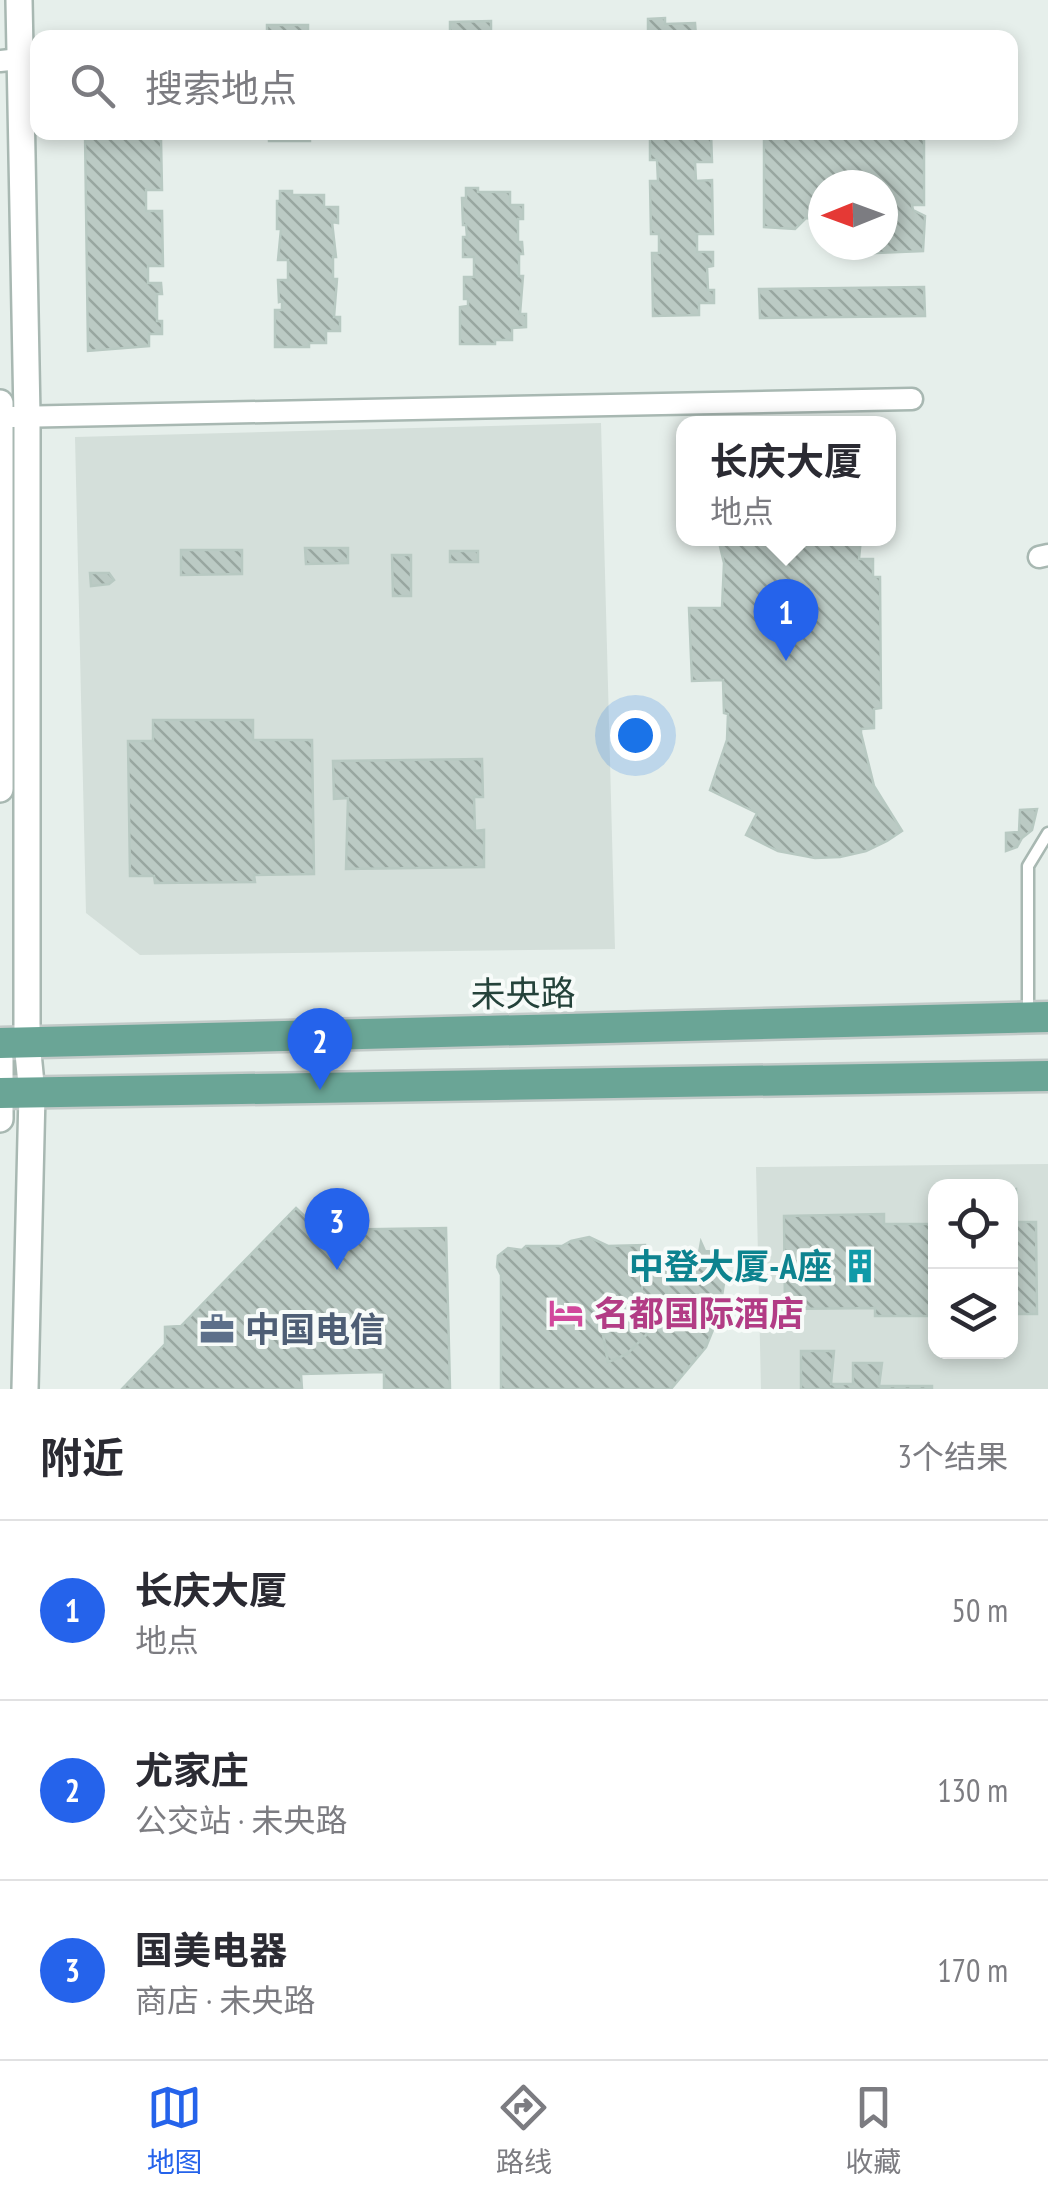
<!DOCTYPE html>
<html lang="zh">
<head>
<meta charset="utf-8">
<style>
  body { margin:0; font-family:"PT Sans Narrow","Noto Sans SC",sans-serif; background:#f7f7f7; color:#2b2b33 }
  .controls { position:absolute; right:30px; bottom:30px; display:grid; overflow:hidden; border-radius:20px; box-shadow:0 5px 15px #0003 }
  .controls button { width:90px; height:90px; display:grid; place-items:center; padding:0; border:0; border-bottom:2px solid #e1e1e2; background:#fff; color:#2b2b33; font:50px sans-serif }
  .compass { position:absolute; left:808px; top:170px; width:90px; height:90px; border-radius:50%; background:#fff; box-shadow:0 5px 15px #0003; rotate:269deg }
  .you { position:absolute; left:635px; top:735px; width:35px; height:35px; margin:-25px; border:8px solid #fff; border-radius:50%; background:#1a73e8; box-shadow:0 0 0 15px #1a73e833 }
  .badge { display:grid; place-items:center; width:65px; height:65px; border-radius:50%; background:#2563eb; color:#fff; font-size:32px; font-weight:700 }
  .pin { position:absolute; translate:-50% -82px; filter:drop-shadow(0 2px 5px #0008) }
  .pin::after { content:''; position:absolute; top:52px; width:35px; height:30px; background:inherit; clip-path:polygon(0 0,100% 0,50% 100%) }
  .popup { position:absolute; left:676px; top:416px; width:220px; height:130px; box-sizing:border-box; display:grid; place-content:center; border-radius:20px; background:#fff; filter:drop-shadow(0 2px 8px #0005); font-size:32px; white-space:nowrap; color:#7c7c81 }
  .popup b { font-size:38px; color:#2b2b33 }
  .popup::after { content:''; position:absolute; left:50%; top:100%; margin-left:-20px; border:20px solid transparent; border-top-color:#fff }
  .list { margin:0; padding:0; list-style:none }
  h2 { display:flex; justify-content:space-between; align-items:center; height:130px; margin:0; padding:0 40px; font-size:42px }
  h2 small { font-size:32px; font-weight:400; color:#7c7c81 }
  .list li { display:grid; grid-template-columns:65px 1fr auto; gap:30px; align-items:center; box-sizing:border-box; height:180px; padding:0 40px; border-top:2px solid #e1e1e2 }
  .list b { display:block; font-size:38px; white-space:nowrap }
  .list p { margin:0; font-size:32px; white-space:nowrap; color:#7c7c81 }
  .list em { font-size:32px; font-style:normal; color:#7c7c81 }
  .icon { flex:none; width:55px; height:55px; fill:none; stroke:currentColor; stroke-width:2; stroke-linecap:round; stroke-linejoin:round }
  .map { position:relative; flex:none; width:1048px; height:1389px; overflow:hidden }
  .search { position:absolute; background:#fff; box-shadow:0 5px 15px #0003; left:30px; right:30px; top:30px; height:110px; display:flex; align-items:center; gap:25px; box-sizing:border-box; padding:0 35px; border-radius:20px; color:#7c7c81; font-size:38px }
  .sheet { height:670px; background:#fff }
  nav { display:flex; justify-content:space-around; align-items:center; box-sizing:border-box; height:140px; border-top:2px solid #e1e1e2; background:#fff; font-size:28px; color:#7c7c81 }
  nav a { display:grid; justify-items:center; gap:5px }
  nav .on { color:#2563eb }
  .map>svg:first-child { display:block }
  .built { fill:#d4dfda; fill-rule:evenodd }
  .building { fill:url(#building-back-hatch); stroke:#b8c9c2; stroke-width:2.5; fill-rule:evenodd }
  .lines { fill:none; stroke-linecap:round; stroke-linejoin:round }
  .service-casing { stroke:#a8b8b2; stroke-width:15 }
  .minor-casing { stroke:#a8b8b2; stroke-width:25 }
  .tertiary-casing { stroke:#a8b8b2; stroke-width:30 }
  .primary-casing { stroke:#c2cac8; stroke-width:35 }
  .service { stroke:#fff; stroke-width:10 }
  .minor { stroke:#fff; stroke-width:20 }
  .tertiary { stroke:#fff; stroke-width:25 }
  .primary { stroke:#6aa596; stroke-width:30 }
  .labels { text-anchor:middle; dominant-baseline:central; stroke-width:8; stroke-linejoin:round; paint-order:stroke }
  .street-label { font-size:35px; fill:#24423a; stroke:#f7fbf9 }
  .culture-label { font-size:35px; font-weight:bold; fill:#0d838f; stroke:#f7fbf9; text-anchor:end }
  .hotel-label { font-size:35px; font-weight:bold; fill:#b23c85; stroke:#f7fbf9; text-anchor:start }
  .service-label { font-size:35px; font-weight:bold; fill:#4e5e75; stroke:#f7fbf9; text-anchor:start }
</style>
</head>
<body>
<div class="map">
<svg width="1048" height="1389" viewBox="0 0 1048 1389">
  <defs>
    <pattern id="building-back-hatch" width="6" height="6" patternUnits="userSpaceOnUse" patternTransform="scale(2.5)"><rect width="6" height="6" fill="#bbcac4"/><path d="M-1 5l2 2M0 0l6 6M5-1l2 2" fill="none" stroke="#98a6a0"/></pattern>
  </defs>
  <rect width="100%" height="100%" fill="#e6efeb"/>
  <g class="built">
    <polygon points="601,423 615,949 140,955 86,913 75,437"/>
    <path d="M1048,1164V1389H761L756,1167ZM936,1186H1010V1352H936Z"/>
  </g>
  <g class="building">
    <polygon points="665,18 665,24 695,23 696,36 709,38 648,38 648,19"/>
    <polygon points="491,21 491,38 450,38 450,22"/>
    <rect x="267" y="25" width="41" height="13"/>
    <polygon points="85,132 145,132 145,139 161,139 162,190 146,190 146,211 162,211 163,266 148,266 148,283 161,283 162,294 157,294 157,321 162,321 162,334 149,334 149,346 88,351"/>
    <rect x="269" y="132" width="41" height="9"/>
    <rect x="452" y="132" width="41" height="5"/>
    <polygon points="650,132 711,132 712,162 695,162 696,181 712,180 713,234 697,234 697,252 713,252 713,266 707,267 708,290 714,290 714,303 699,303 699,315 653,316 652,253 659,253 659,234 651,234 650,181 658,181 657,160 650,160"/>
    <polygon points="764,132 924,132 924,205 912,205 913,210 925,216 923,251 852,254 829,245 883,245 883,185 823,185 823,240 811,219 806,218 795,229 764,227"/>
    <polygon points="466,188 478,188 478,192 510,192 510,205 523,205 523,219 518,219 518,242 522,242 523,254 519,254 519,276 523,276 520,314 526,314 526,327 512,328 512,340 495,340 495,344 460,344 460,307 468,306 468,299 464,299 464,277 474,277 474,257 463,257 463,237 467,237 466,225 463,225 462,198 466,198"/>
    <polygon points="280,191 292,191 292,195 324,195 324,207 338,207 338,223 332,222 336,257 333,257 333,279 337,279 334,317 340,317 340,331 326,331 326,343 309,343 309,347 275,347 275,310 282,310 282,301 279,302 278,280 288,280 288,260 278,260 281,229 277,229 277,201 280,201"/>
    <polygon points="924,287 925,316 760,318 759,289"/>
    <polygon points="718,538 861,538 859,559 873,559 873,577 880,577 881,708 874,709 874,728 861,729 861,733 874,786 902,831 887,841 866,851 840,857 815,858 778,851 746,835 757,813 710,790 727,740 728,714 724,713 723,680 692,681 689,608 722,608 724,563"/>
    <polygon points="305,548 348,548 348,563 306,564"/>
    <polygon points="181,550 242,550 242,574 181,575"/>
    <rect x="450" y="551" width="28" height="11"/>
    <polygon points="392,555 411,555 411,596 393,596"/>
    <polygon points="90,573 109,573 114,580 109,584 91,586"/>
    <polygon points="153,720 253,720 253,740 312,740 314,874 254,875 255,882 155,883 154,876 130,876 128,741 153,741"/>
    <polygon points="482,759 483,797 474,797 475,831 484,830 484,867 346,869 348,798 334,799 333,761"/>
    <polygon points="1037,809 1032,830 1022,838 1017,847 1006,851 1006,833 1019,832 1020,810"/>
    <polygon points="1016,1189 1017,1222 1036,1222 1037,1314 1010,1314 1010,1190"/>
    <polygon points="296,1208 319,1230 446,1228 450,1389 384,1389 384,1372 301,1374 302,1389 122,1389 165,1344 165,1327 181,1326"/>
    <polygon points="884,1214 884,1224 936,1224 936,1316 875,1316 875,1308 785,1309 784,1216"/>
    <path d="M589,1237L608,1246L645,1245L646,1263H671L675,1253L684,1249L699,1253L701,1242L705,1251L717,1252V1274H725V1277L719,1315L706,1347L671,1389H501V1275L497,1267L498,1256L508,1248L522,1250L526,1246H562L571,1241ZM644,1277L667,1278L666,1298L655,1326L627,1354L608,1362L603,1333L630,1315L640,1298Z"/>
    <polygon points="644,1277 667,1278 666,1298 655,1326 627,1354 608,1362 603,1333 630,1315 640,1298"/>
    <polygon points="801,1351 834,1351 831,1384 853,1384 853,1363 882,1363 879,1386 932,1386 932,1389 801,1389"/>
  </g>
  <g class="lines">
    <g class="service-casing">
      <polyline id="service" points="1028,1016 1028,866 1048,833"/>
    </g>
    <g class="minor-casing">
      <g id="minor">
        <polyline points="0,61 20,59"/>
        <polyline points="12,417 912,399"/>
        <polyline points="1039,557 1048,555"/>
      </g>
    </g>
    <g class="tertiary-casing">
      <g id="tertiary">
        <polyline points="19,0 27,416 27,1043 32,1094 25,1389"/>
        <polyline points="0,403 0,789"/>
        <polyline points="0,1060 0,1119"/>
      </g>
    </g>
    <g class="primary-casing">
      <g id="primary">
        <polyline points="0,1043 1048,1017"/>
        <polyline points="0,1093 1048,1076"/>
      </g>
    </g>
    <use href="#service" class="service"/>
    <use href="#minor" class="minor"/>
    <use href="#tertiary" class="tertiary"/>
    <use href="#primary" class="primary"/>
  </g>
  <defs>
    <g id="building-bare" transform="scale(2.7)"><path d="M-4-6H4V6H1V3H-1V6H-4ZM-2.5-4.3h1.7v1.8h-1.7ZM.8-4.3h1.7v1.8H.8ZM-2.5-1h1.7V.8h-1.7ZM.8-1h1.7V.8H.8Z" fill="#0f9aa8" stroke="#f7fbf9" stroke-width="2.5" paint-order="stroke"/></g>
    <g id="hotel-bare" transform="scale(2.7)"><path d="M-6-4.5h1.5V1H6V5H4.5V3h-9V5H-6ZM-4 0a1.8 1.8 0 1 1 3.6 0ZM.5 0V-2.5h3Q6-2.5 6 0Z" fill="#d1479c" stroke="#f7fbf9" stroke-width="2.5" paint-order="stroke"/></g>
    <g id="office-bare" transform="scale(2.7)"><path d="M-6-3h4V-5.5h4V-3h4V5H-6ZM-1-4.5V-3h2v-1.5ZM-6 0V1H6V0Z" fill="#5c6f8a" stroke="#f7fbf9" stroke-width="2.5" paint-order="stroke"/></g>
  </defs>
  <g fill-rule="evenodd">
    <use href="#building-bare" x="860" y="1266"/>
    <use href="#hotel-bare" x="566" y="1313"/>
    <use href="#office-bare" x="217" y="1329"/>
  </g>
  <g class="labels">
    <g class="street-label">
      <text transform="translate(523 993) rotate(-1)">未央路</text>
    </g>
    <g class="culture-label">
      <text x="832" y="1266">中登大厦-A座</text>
    </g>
    <g class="hotel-label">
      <text x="594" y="1313">名都国际酒店</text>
    </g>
    <g class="service-label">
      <text x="245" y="1329">中国电信</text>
    </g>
  </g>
</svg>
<div class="controls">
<button><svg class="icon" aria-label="locate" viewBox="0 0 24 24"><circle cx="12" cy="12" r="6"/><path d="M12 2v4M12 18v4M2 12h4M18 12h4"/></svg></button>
<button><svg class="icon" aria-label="layers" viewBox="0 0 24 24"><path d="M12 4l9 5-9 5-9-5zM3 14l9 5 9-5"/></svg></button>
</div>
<svg class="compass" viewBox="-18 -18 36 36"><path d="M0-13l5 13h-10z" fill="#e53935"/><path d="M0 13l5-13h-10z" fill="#7c7c81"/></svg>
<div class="you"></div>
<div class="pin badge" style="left:786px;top:661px">1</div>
<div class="popup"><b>长庆大厦</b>地点</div>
<div class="pin badge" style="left:320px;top:1090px">2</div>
<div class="pin badge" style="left:337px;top:1270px">3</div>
<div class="search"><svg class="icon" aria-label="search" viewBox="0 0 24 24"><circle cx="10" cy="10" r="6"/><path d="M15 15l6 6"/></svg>搜索地点</div>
</div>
<section class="sheet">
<h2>附近<small>3个结果</small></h2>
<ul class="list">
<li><span class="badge">1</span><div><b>长庆大厦</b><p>地点</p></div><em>50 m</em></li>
<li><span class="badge">2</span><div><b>尤家庄</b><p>公交站 · 未央路</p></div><em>130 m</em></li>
<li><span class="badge">3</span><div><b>国美电器</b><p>商店 · 未央路</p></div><em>170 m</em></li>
</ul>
</section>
<nav>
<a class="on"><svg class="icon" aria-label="map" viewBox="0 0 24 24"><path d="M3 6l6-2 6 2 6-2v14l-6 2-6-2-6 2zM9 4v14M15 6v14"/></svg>地图</a>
<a><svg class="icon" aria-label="directions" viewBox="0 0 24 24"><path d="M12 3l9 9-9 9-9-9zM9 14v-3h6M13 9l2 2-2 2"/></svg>路线</a>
<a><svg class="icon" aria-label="saved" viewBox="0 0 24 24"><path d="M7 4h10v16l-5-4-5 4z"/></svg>收藏</a>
</nav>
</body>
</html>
